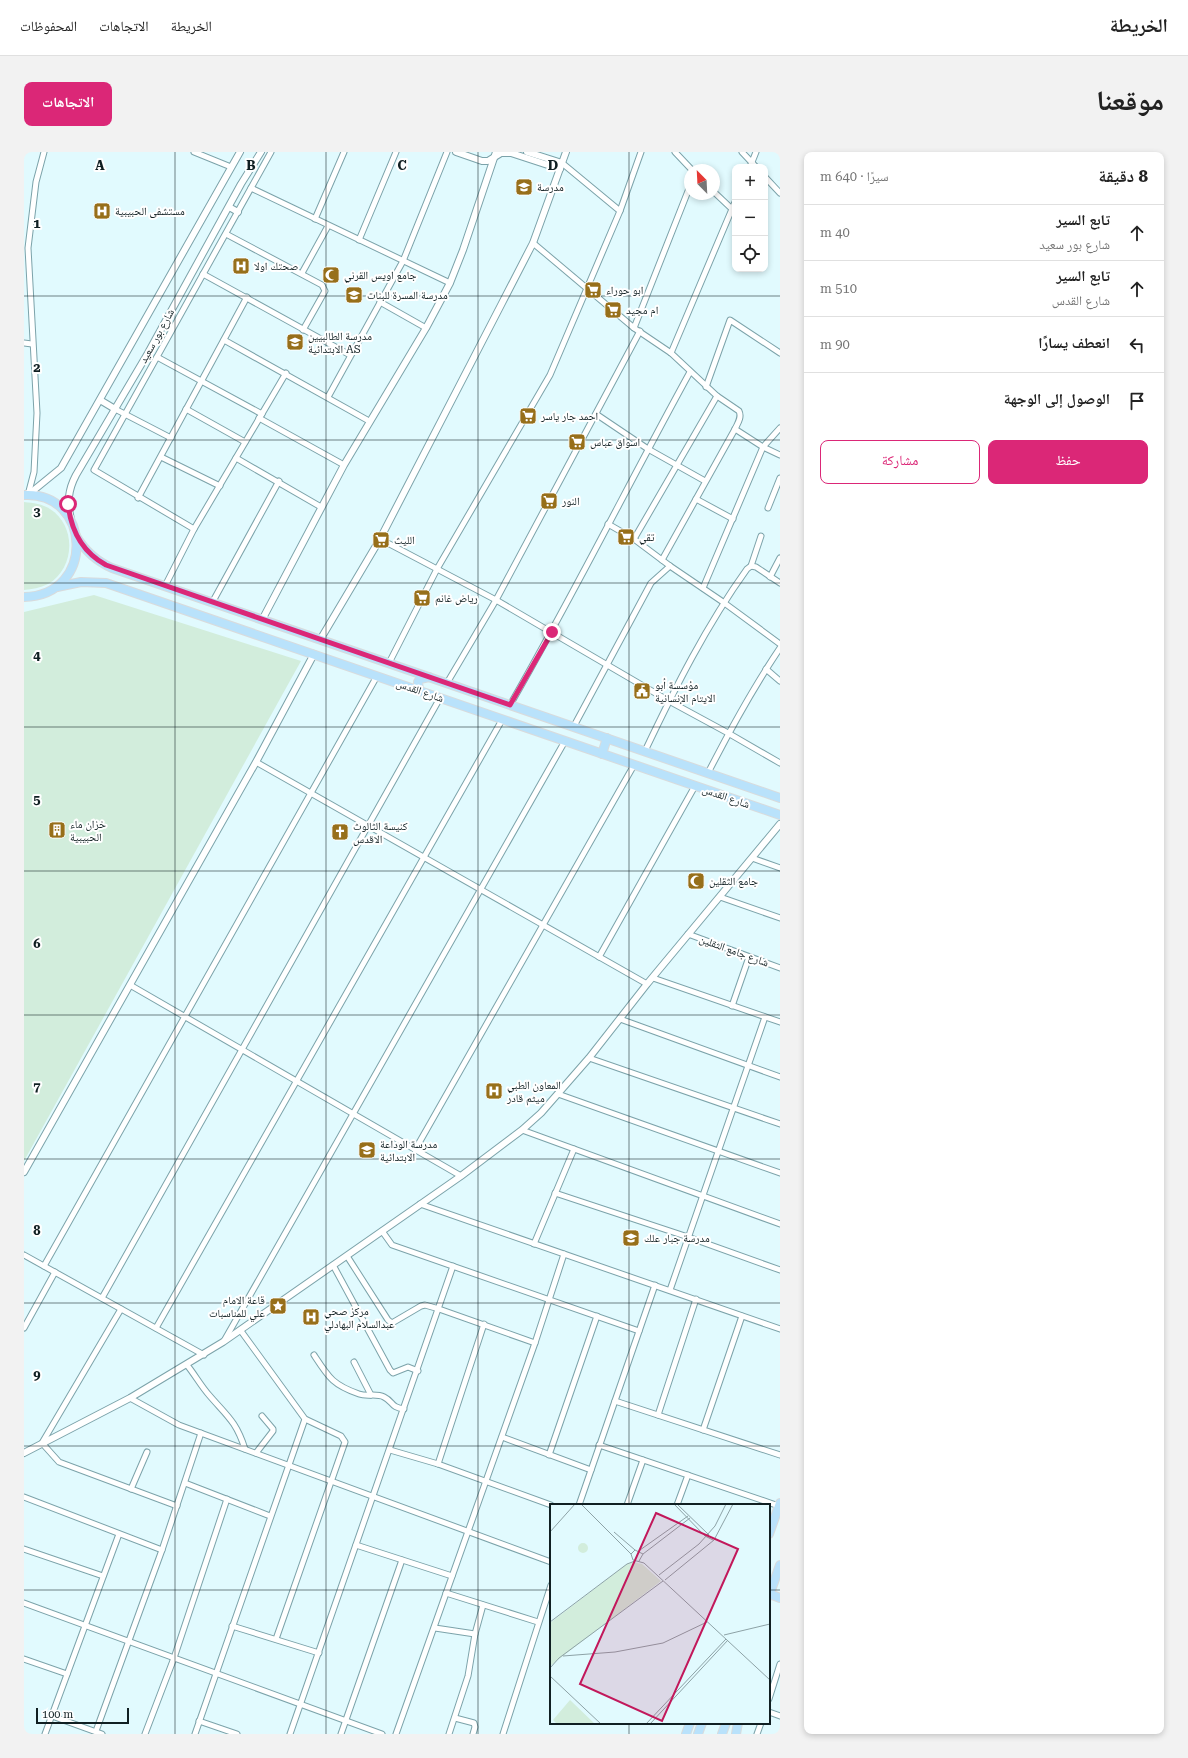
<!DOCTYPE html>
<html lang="ar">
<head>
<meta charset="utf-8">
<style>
  body { margin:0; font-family:"Roboto Serif","Noto Naskh Arabic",serif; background:#f2f2f2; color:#222; direction:rtl }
  .controls { position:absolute; right:12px; top:12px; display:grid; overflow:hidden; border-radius:8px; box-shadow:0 2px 6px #0003 }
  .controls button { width:36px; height:36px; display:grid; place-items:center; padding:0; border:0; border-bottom:1px solid #e0e0e0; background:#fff; color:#222; font:20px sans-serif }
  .compass { position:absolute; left:660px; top:12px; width:36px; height:36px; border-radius:50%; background:#fff; box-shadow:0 2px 6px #0003; rotate:336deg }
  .scale { position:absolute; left:12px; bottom:10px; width:93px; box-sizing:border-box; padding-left:4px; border:2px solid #101f22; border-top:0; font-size:11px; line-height:14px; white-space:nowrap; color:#101f22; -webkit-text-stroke:3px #fff; paint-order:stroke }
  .stop { position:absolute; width:12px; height:12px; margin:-9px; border:3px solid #db2777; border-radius:50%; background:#fff }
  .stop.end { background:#db2777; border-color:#fff; box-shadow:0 1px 4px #0008 }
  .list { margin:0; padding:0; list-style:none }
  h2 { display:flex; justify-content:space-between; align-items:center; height:52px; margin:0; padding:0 16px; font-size:17px }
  h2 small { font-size:13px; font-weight:400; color:#767676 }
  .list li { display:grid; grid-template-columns:26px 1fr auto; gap:12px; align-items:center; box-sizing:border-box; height:56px; padding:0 16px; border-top:1px solid #e0e0e0 }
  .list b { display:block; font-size:15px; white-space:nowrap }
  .list p { margin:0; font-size:13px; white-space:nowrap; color:#767676 }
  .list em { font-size:13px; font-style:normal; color:#767676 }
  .actions { display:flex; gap:8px; padding:12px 16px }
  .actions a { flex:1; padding:9px 0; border:1px solid #db2777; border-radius:8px; text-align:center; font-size:14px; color:#db2777 }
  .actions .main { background:#db2777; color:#fff }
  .icon { flex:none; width:22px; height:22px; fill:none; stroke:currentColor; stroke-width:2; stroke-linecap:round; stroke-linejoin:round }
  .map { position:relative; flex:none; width:756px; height:1582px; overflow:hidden; direction:ltr; border-radius:8px }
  header { display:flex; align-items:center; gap:24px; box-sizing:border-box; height:56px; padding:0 20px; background:#fff; border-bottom:1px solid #e0e0e0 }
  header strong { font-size:19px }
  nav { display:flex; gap:22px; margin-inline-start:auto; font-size:14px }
  .intro { display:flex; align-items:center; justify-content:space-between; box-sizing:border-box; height:96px; padding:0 24px }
  h1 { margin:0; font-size:28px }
  .button { padding:10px 18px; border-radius:8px; background:#db2777; color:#fff; font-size:14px; font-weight:700 }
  main { display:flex; gap:24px; padding:0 24px }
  aside { flex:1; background:#fff; border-radius:8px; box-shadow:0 2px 6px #0003 }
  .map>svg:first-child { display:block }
  .green { fill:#d2eddc }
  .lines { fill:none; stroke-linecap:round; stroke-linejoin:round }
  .minor-casing { stroke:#7ca3aa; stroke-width:7 }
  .tertiary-casing { stroke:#7ca3aa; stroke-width:8 }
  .primary-casing { stroke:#d9dbdc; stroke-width:10 }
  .minor { stroke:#fff; stroke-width:5 }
  .tertiary { stroke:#fff; stroke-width:6 }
  .primary { stroke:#b9e2fb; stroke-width:8 }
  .route { stroke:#db2777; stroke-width:5 }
  .grid { fill:none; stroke:#101f22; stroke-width:1; stroke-opacity:0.55 }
  .labels { text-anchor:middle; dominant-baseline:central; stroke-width:4; stroke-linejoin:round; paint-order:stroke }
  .poi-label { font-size:11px; fill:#101f22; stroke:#fff; text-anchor:start }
  .street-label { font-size:11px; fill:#101f22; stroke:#fff }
  .inset-road { fill:none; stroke:#8da2a6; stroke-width:1 }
  .view { fill:#c2185b; fill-opacity:0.15; stroke:#c2185b; stroke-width:2 }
  .inset-edge { fill:none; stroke:#101f22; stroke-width:2 }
  .grid-label { font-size:13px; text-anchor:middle; font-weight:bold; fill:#101f22; stroke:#fff; stroke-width:4; stroke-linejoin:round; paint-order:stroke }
</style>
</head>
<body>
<header>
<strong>الخريطة</strong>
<nav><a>الخريطة</a><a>الاتجاهات</a><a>المحفوظات</a></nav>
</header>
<div class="intro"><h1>موقعنا</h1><a class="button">الاتجاهات</a></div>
<main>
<aside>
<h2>8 دقيقة<small>سيرًا · 640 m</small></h2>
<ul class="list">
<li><svg class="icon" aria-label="ahead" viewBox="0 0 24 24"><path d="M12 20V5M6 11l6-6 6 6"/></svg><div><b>تابع السير</b><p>شارع بور سعيد</p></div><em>40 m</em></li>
<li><svg class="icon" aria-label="ahead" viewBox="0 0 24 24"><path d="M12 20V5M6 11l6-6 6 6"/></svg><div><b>تابع السير</b><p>شارع القدس</p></div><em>510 m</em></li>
<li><svg class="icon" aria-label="left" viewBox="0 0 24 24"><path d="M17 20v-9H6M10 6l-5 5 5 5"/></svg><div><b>انعطف يسارًا</b></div><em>90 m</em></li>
<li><svg class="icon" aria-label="arrive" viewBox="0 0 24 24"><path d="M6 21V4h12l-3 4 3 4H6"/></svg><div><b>الوصول إلى الوجهة</b></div></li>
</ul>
<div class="actions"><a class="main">حفظ</a><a>مشاركة</a></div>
</aside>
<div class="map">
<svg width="756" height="1582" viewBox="0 0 756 1582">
  <rect width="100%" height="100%" fill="#e1fafe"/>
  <g class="green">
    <path d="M0,350C10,351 18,352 26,357C53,374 51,417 24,432C16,436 8,437 0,438Z"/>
    <polygon points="70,443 277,509 0,1009 0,460"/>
  </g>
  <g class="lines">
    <g class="minor-casing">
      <g id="minor">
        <polyline points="170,0 207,15"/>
        <polyline points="651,0 668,18"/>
        <polyline points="718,0 732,15"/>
        <polyline points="538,11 596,59"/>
        <polyline points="726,15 732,0"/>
        <polyline points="741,25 756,41"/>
        <polyline points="227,36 426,131"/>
        <polyline points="690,40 708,57"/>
        <polyline points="291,67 320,0"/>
        <polyline points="202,82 298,133 301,139 279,178"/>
        <polyline points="335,88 372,0"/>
        <path d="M509,91L610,176L647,201L693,244L715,259C718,265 714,271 711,277L638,408"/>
        <polyline points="278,121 304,74"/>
        <polyline points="179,122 326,203"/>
        <polyline points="356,150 402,176"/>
        <polyline points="610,176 666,34"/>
        <polyline points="200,188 345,269"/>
        <polyline points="0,191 8,192"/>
        <polyline points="647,201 711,50"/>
        <polyline points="133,205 238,262"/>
        <polyline points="682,235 706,168 756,201"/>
        <polyline points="304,245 379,109 423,0"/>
        <polyline points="91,257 147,286"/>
        <polyline points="162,257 221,290"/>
        <polyline points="572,262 624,297 681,329"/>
        <polyline points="235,266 320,313"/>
        <polyline points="711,277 739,295 756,303"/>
        <polyline points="137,305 196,334"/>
        <polyline points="212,306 297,355"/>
        <polyline points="4,343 10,320 13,261 4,96 12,30 20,0"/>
        <polyline points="114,346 223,145"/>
        <polyline points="672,347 709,367"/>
        <polyline points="744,356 756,326"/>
        <polyline points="584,372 610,387 646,414 699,450 756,492"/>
        <polyline points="170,377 70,318 247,0"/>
        <polyline points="356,387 472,448 645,549 704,581 756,611"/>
        <polyline points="610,387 693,244"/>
        <polyline points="727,414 732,415 756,431"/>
        <polyline points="746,425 756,406"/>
        <polyline points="141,434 170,377 262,221"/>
        <polyline points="679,436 739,295 756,276"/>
        <polyline points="188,451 255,329"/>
        <polyline points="365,511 413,417 526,223 596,59 617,0"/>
        <polyline points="742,517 756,529"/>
        <polyline points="423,531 472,448 616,179"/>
        <path d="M486,553C549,444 605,331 666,220"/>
        <polyline points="550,574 627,431 646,414"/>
        <path d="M621,599C651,536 682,474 723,417L727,414L737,384"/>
        <polyline points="232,610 623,832"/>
        <path d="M684,621C706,578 729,536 756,496"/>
        <polyline points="728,706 756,716"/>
        <polyline points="696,745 756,766"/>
        <polyline points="664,782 756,816"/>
        <polyline points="575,805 671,634"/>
        <polyline points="629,826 756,870"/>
        <polyline points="106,833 437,1024"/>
        <polyline points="708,854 725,805"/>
        <polyline points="596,867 756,925"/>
        <polyline points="565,906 756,972"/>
        <polyline points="534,942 756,1021"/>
        <polyline points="498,978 756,1072"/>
        <polyline points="391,998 610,613"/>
        <polyline points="531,1041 664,1085 756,1118"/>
        <polyline points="396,1052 756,1177"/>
        <polyline points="358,1079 368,1093 615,1179"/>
        <polyline points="510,1092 550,997"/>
        <polyline points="0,1103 180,1203"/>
        <polyline points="323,1104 364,1168 368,1171 397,1154 401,1153 415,1157 511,1191"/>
        <polyline points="309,1113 366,1218 369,1221 384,1215 394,1219"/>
        <polyline points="20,1114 353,524"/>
        <polyline points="646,1138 741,865"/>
        <polyline points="78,1146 416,546"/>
        <polyline points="97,1157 18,1291 35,1310 153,1354"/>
        <polyline points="0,1176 31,1120"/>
        <polyline points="132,1176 478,568"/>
        <polyline points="217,1179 281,1267 317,1284 321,1290 252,1487"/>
        <polyline points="200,1189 541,589"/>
        <path d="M290,1203C305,1226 309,1233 335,1242C343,1245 352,1241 360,1245C370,1250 366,1255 380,1257"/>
        <polyline points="330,1210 347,1243"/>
        <path d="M163,1213C171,1223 177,1234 185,1243C203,1264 212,1269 221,1297"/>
        <polyline points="106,1246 155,1273 527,1410"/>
        <polyline points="591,1249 756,1303"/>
        <polyline points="634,1263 672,1147"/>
        <polyline points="679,1278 718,1164"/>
        <polyline points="478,1285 567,1318"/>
        <polyline points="575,1293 755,1354"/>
        <polyline points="366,1298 414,1312 527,1353"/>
        <polyline points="232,1301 249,1279 249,1277 238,1264"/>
        <polyline points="525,1303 573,1164"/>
        <polyline points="414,1312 460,1172"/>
        <polyline points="161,1331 246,1364"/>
        <polyline points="107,1337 123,1300"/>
        <polyline points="0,1345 138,1398"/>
        <polyline points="555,1353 631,1133"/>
        <polyline points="603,1353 619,1308"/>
        <polyline points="653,1353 664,1323"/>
        <polyline points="332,1393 428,1424"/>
        <polyline points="0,1397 79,1424"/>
        <polyline points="422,1441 514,1470"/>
        <polyline points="0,1451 358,1582"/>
        <polyline points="208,1474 295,1501"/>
        <polyline points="411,1476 451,1482"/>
        <polyline points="0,1507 43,1522"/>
        <polyline points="745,1547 756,1512"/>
        <polyline points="745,1560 756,1564"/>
        <polyline points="28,1564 78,1582"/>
        <polyline points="431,1566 450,1571 451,1575 449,1582"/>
        <polyline points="175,1569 213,1582"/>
        <polyline points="72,1579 138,1398 177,1281"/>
        <polyline points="21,1582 95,1382"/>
        <polyline points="121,1582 150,1506 203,1347"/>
        <polyline points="171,1582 281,1267"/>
        <polyline points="266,1582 429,1114"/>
        <polyline points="317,1582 378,1408"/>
        <polyline points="372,1582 511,1191 540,1102"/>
        <polyline points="425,1582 444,1524 451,1482 459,1453"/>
        <polyline points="479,1582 527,1433"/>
        <polyline points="733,1582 737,1571"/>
      </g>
    </g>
    <g class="tertiary-casing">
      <g id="tertiary">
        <polyline points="432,0 458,9 464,9 477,1 487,1 536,17"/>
        <polyline points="503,0 538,11"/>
        <polyline points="205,55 214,60"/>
        <polyline points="76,248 91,257"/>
        <polyline points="6,343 10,338 37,316 216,0"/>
        <path d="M47,367C43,351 44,338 52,323L124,201L217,32L237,0"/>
        <polyline points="238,468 320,313 402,176 426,131 439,98 472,0"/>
        <polyline points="296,488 356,387 477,153 509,91 542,0"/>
        <polyline points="0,1020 232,610 290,502"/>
        <polyline points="0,1301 106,1246 199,1190 437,1024 498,978 517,961 565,906 623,832 756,672"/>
      </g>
    </g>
    <g class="primary-casing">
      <g id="primary">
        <path d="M0,343C67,339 73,443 0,445"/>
        <path d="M52,384C61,399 72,409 88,416L756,646"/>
        <polyline points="33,435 57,430 82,431 756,663"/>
        <polyline points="395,538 394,530 396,527 405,525"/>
        <polyline points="578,602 583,586"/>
        <polyline points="745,1382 756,1351"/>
        <polyline points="746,1442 756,1446"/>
        <polyline points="745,1444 756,1413"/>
        <polyline points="662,1582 666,1571"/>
        <polyline points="674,1582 678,1571"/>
        <polyline points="698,1582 702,1571"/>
        <polyline points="712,1582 714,1571"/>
      </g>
    </g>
    <use href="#minor" class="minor"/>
    <use href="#tertiary" class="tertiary"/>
    <use href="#primary" class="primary"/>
  </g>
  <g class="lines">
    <path class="route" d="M44,352C47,379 58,400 82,413L486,553L528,480"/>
  </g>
  <path class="grid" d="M151,0V1582M302,0V1582M454,0V1582M605,0V1353M0,144H756M0,288H756M0,431H756M0,575H756M0,719H756M0,863H756M0,1007H756M0,1151H756M0,1294H756M0,1438H527M745,1438H756M605,1571V1582"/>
  <defs>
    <g id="school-square" transform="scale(0.9)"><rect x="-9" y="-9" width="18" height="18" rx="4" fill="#976f1a" stroke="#fff"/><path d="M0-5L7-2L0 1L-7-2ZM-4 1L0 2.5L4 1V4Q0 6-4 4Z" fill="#fff"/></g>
    <g id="hospital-square" transform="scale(0.9)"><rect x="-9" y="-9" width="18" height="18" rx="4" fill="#976f1a" stroke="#fff"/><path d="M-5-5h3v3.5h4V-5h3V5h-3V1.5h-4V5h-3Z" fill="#fff"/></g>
    <g id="mosque-square" transform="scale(0.9)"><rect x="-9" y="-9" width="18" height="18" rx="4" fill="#976f1a" stroke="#fff"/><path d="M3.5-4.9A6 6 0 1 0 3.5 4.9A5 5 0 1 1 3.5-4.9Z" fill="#fff"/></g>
    <g id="supermarket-square" transform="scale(0.9)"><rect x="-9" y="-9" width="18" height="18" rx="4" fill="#976f1a" stroke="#fff"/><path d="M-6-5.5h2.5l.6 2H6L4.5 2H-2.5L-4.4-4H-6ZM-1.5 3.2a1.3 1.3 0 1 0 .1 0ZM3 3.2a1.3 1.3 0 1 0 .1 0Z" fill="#fff"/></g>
    <g id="civic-square" transform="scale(0.9)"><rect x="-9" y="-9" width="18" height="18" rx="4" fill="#976f1a" stroke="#fff"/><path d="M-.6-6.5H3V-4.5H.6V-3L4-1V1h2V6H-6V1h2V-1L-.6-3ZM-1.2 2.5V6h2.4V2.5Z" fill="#fff"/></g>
    <g id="building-square" transform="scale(0.9)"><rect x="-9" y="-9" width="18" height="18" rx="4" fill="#976f1a" stroke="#fff"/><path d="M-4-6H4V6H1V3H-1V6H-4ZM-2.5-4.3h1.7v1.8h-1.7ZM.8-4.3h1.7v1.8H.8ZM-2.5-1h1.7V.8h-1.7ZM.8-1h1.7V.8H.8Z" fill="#fff"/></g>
    <g id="church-square" transform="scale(0.9)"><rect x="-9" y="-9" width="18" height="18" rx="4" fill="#976f1a" stroke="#fff"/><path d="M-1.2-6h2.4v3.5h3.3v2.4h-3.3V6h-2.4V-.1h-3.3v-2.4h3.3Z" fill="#fff"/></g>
    <g id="sight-square" transform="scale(0.9)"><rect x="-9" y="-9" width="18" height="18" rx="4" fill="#976f1a" stroke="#fff"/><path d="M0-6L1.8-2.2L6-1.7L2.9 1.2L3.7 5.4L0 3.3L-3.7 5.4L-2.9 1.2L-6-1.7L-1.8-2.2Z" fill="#fff"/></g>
  </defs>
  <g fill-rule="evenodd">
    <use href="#school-square" x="500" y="35"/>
    <use href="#hospital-square" x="78" y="59"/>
    <use href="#hospital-square" x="217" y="114"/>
    <use href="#mosque-square" x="307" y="123"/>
    <use href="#supermarket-square" x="569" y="138"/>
    <use href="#school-square" x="330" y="143"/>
    <use href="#supermarket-square" x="589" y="158"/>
    <use href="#school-square" x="271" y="190"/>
    <use href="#supermarket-square" x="504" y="264"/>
    <use href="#supermarket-square" x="553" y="290"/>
    <use href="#supermarket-square" x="525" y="349"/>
    <use href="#supermarket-square" x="602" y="385"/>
    <use href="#supermarket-square" x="357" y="388"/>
    <use href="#supermarket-square" x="398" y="446"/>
    <use href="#civic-square" x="618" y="539"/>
    <use href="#building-square" x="33" y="678"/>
    <use href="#church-square" x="316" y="680"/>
    <use href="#mosque-square" x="672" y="729"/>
    <use href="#hospital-square" x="470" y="939"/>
    <use href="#school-square" x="343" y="998"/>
    <use href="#school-square" x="607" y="1086"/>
    <use href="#sight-square" x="254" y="1154"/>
    <use href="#hospital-square" x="287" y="1165"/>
  </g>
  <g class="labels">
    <g class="poi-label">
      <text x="513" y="35">مدرسة</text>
      <text x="91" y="59">مستشفى الحبيبية</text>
      <text x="230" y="114">صحتك اولا</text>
      <text x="320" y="123">جامع اويس القرني</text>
      <text x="582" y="138">ابو حوراء</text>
      <text x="343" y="143">مدرسة المسرة للبنات</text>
      <text x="602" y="158">ام مجيد</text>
      <text x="284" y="184">مدرسة الطالبيين<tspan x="284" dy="13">الابتدائية AS</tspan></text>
      <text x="517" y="264">احمد جار ياسر</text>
      <text x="566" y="290">اسواق عباس</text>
      <text x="538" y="349">النور</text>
      <text x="615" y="385">تقي</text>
      <text x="370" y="388">الليث</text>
      <text x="411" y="446">رياض غانم</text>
      <text x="631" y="533">مؤسسة أبو<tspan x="631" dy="13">الايتام الإنسانية</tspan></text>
      <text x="46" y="672">خزان ماء<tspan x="46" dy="13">الحبيبية</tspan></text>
      <text x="329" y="674">كنيسة الثالوث<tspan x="329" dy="13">الاقدس</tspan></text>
      <text x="685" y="729">جامع الثقلين</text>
      <text x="483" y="933">المعاون الطبي<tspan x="483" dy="13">ميثم قادر</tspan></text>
      <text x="356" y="992">مدرسة الوداعة<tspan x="356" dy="13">الابتدائية</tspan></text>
      <text x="620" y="1086">مدرسة جبار علك</text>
      <text x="241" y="1148" text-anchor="end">قاعة الامام<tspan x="241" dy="13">علي للمناسبات</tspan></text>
      <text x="300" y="1159">مركز صحي<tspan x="300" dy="13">عبدالسلام البهادلي</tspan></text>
    </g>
    <g class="street-label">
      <text transform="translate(133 184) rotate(-61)">شارع بور سعيد</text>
      <text transform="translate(396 539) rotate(19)">شارع القدس</text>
      <text transform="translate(702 645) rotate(19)">شارع القدس</text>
      <text transform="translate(710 799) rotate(20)">شارع جامع الثقلين</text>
    </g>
  </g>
  <g transform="translate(526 1352)">
    <rect width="220" height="220" fill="#e1fafe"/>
    <path d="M28 44a5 5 0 1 1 10 0a5 5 0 1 1-10 0ZM83,58L92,60L111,77L0,162V119L77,60ZM20,196L45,220H7L3,216Z" fill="#d2eddc"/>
    <path class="inset-road" d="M31,0L81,50M124,0L155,32L163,36M127,0L159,31M0,28L25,0M64,28L85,46M90,46L138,12M93,50L140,14M89,57L93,50L85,46L81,50L83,56L94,59L220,176M109,71L149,40L165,22L176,0M115,76L164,36L183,0M0,118L77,60L85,57M174,131L220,120M13,152L65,148L113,139L157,118M0,164L9,154L113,77M0,172L51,220M96,220L176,135M100,220L178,136"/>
    <path class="view" d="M106,9L188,45L112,217L30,180Z"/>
    <rect width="220" height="220" class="inset-edge"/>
  </g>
  <g class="grid-label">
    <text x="76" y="18">A</text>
    <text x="227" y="18">B</text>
    <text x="378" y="18">C</text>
    <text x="529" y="18">D</text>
    <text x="13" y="76">1</text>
    <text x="13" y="220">2</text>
    <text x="13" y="364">3</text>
    <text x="13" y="508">4</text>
    <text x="13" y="652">5</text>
    <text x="13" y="796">6</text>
    <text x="13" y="939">7</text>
    <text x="13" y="1083">8</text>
    <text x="13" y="1227">9</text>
  </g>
</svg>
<div class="controls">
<button>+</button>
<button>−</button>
<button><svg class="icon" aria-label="locate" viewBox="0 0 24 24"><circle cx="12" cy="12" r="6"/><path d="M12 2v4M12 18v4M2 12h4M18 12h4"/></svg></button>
</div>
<svg class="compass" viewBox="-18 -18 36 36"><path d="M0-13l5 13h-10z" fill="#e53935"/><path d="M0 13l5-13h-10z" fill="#767676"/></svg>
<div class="scale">100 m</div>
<div class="stop" style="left:44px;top:352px"></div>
<div class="stop end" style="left:528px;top:480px"></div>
</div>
</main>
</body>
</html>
